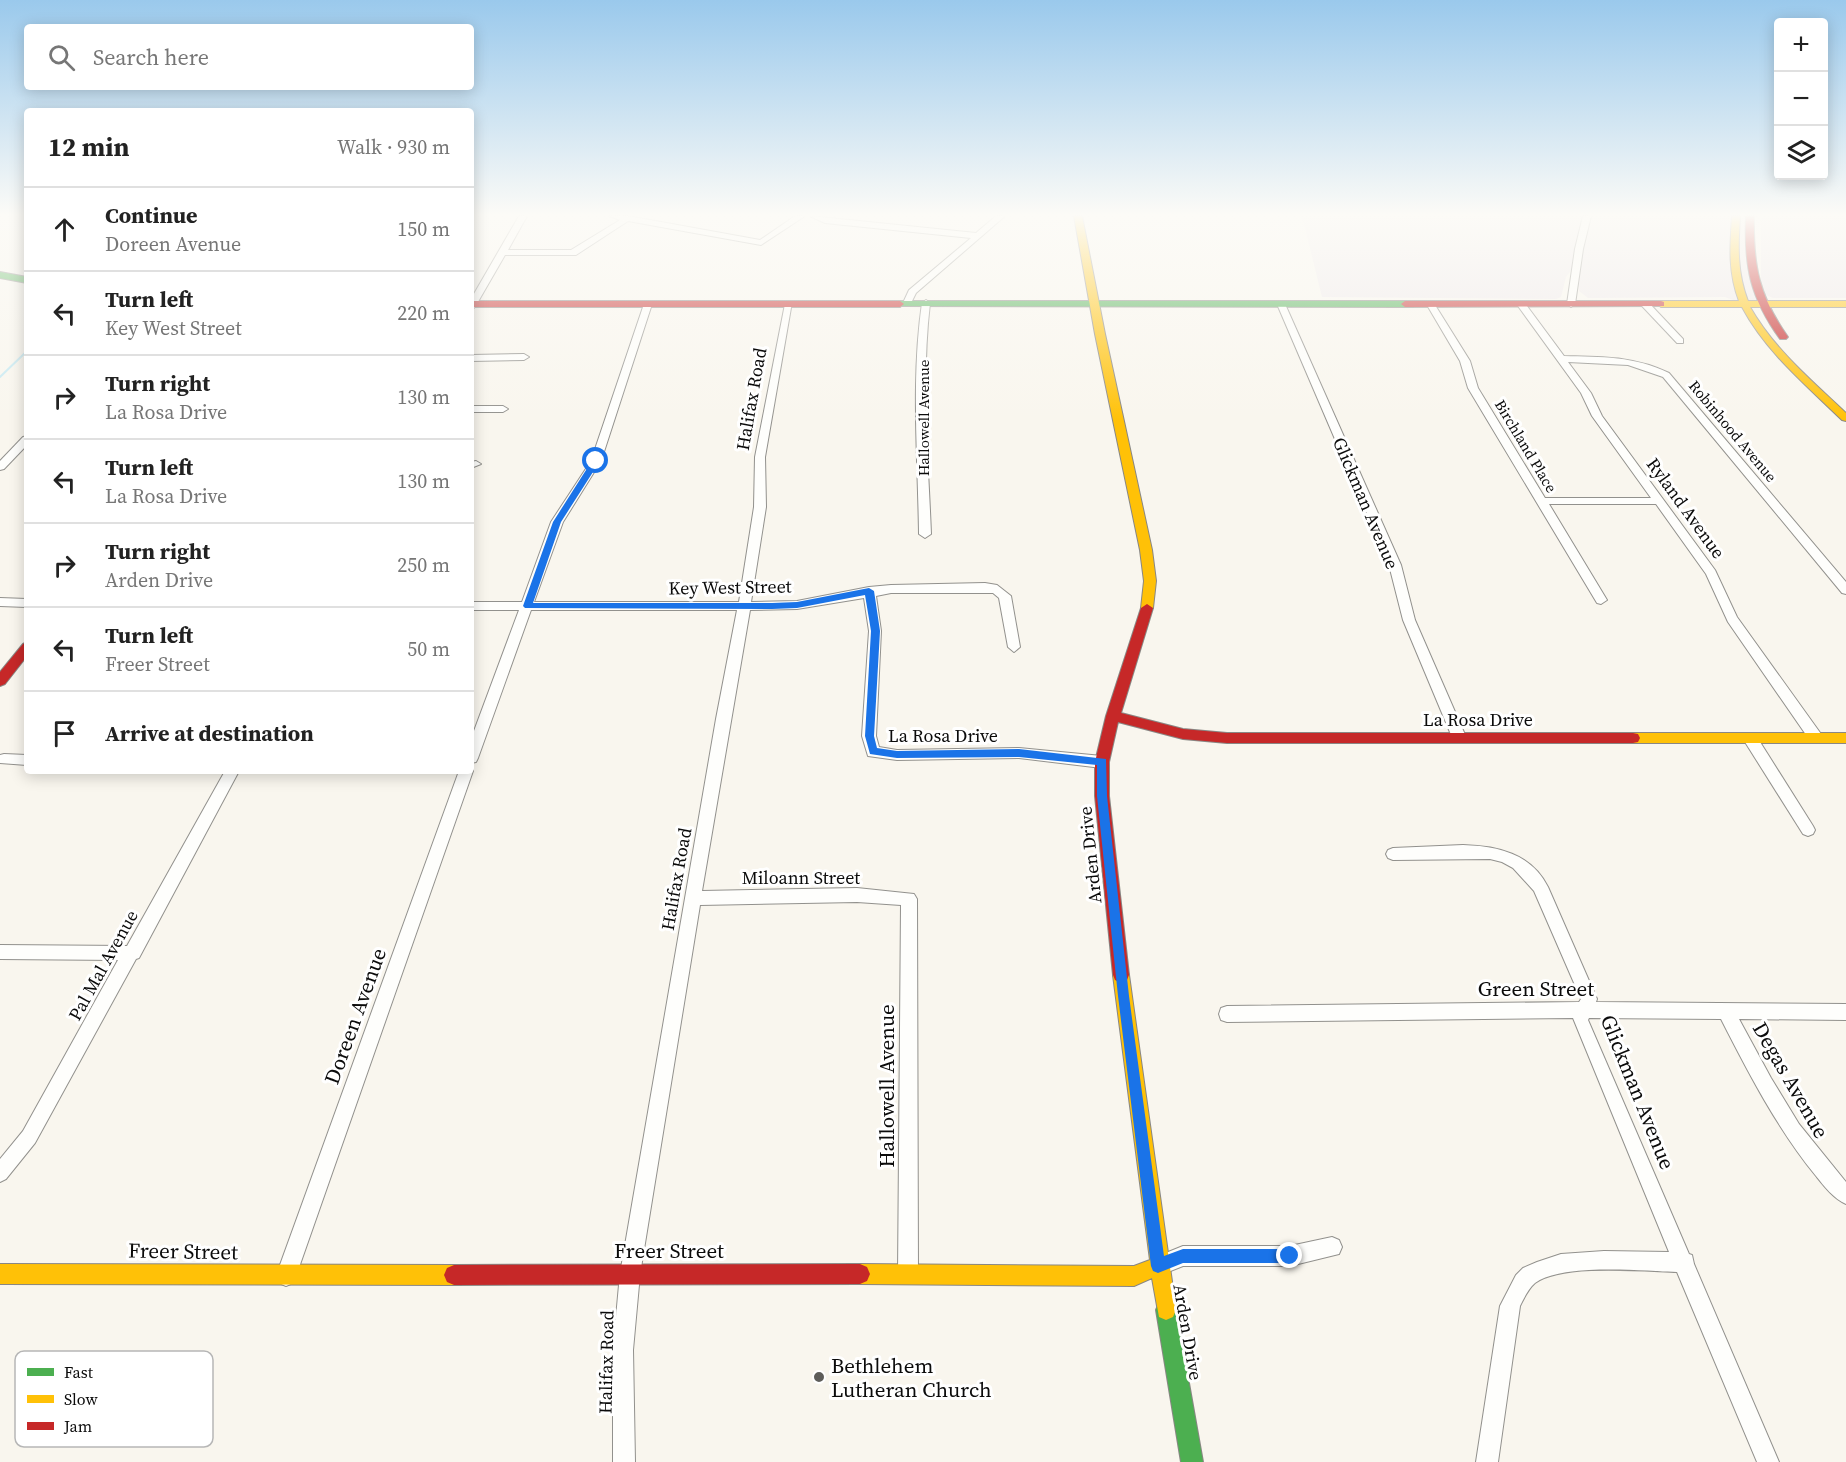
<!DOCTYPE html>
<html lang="en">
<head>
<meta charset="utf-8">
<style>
  body { margin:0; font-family:"Source Serif 4",serif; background:#f2f2f2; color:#222 }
  .controls { position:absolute; right:18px; top:18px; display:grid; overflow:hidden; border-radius:6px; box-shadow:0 3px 15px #0003 }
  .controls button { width:54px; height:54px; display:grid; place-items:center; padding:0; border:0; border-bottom:2px solid #e0e0e0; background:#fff; color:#222; font:30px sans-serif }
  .stop { position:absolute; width:18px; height:18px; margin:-14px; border:4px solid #1a73e8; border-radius:50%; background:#fff }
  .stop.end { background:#1a73e8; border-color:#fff; box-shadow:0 2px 6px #0008 }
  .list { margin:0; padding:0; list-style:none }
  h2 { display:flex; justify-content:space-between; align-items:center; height:78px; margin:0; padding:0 24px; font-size:26px }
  h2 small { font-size:20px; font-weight:400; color:#767676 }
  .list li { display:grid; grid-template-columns:39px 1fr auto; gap:18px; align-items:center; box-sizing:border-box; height:84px; padding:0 24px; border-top:2px solid #e0e0e0 }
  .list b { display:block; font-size:22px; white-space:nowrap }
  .list p { margin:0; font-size:20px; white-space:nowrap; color:#767676 }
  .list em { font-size:20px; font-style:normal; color:#767676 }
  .icon { flex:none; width:33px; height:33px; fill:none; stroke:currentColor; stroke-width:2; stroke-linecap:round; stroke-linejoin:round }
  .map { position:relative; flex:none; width:1846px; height:1462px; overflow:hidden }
  .search { position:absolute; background:#fff; box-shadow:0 3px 15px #0003; left:24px; top:24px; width:450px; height:66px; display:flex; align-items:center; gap:15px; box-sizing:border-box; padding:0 21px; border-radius:6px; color:#767676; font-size:22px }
  .panel { position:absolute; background:#fff; box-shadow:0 3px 15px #0003; left:24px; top:108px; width:450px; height:666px; border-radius:6px }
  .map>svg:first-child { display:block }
  .industrial { fill:#efe9eb }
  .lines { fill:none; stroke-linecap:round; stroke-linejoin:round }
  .stream { stroke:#c6e9f2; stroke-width:2 }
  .street-casing { stroke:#92918d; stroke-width:2 }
  .fast-casing { stroke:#898784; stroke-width:2 }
  .slow-casing { stroke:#898784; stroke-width:2 }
  .jam-casing { stroke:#898784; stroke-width:2 }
  .street { fill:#fefefc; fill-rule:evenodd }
  .fast { fill:#4caf50; fill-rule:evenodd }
  .slow { fill:#ffc107; fill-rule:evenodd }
  .jam { fill:#c62828; fill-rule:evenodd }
  .route { fill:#1a73e8 }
  .poi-dot { fill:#5e5d5a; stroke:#fff; stroke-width:2 }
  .labels { text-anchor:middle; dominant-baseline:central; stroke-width:6; stroke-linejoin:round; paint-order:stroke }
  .far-street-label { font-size:15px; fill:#0b0b0b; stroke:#fff }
  .street-label { font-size:18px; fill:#0b0b0b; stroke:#fff }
  .near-street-label { font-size:21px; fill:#0b0b0b; stroke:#fff }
  .near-poi-label { font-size:21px; fill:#0b0b0b; stroke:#fff; text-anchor:start }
  .key { fill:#fff; stroke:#b6b6b6; stroke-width:1.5 }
  .key-label { font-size:16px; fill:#0b0b0b }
</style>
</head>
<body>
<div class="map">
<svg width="1846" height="1462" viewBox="0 0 1846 1462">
  <rect width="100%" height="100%" fill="#f9f6ee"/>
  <g class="industrial">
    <polygon points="1302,216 1749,216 1760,304 1744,304 1725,297 1588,298 1579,291 1577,263 1566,277 1561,297 1556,299 1322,297"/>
    <polygon points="1761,216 1846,216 1846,298 1773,298 1766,295 1761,286"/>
  </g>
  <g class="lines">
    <polyline class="stream" points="0,377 27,351"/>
    <g class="street-casing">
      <g id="street">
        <polygon points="519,216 527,216 508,250 571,250 620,220 609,216 628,216 760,240 795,216 805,216 761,245 628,221 576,255 505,255 475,307 471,310 471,299"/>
        <polygon points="810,216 976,233 996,216 1005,216 916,293 910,305 907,306 903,303 909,290 971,238 825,223"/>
        <polygon points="1583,216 1591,216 1583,249 1575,304 1571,307 1567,304 1575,249"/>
        <path d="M926,300L930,303C921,379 928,458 931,534L925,538L919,534C918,458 911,379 922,303Z"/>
        <polygon points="648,301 652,304 601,461 563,522 534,602 739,602 754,507 755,457 785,304 792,302 765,457 766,507 751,602 797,601 869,587 891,585 985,583 997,585 1011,596 1020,647 1014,652 1008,647 999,598 993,593 891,593 876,596 881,631 876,736 879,747 897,750 1019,748 1102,756 1107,758 1109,762 1107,766 1102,768 1019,758 897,760 868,756 862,736 869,631 864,598 797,609 750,610 702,891 857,888 914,894 917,899 918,1274 915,1281 908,1284 901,1281 898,1274 901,905 857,902 700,905 640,1274 633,1350 635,1462 613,1462 613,1350 620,1274 716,719 737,610 531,610 478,758 476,762 471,763 471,739 519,610 471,610 471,602 522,602 551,522 591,461 644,304"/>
        <polygon points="1281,301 1285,304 1401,565 1415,620 1466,737 1464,741 1454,741 1452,737 1403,620 1389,565 1277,304"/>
        <path d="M1518,302H1524L1564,356C1601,357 1635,356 1669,373L1846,582V594L1842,593L1663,377L1628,365L1568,362L1591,393L1602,416L1715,570L1737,617L1821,734L1823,738L1821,742H1811L1728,622L1706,574L1656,504H1549L1607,600L1601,604L1597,603L1468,388L1460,361L1427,305L1431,302L1435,305L1470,361L1478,388L1545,498H1651L1592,416L1581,393L1518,306Z"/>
        <polygon points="1642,302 1648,302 1683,339 1683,343 1677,343 1642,306"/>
        <polygon points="471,355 524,354 529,357 524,360 471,361"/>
        <polygon points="471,406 503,406 508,409 503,412 471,412"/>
        <polygon points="27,436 27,445 4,469 0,470 0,461 23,437"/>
        <polygon points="476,461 481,464 471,468 471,462"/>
        <polygon points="0,598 27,599 27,607 0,606"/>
        <polygon points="1750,733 1755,734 1813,826 1815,830 1813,834 1808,836 1803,834 1745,742 1743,738 1745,734"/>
        <polygon points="4,754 27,755 27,765 0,763 0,755"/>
        <polygon points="471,767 473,771 296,1276 293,1283 286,1286 279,1283 276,1276 459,771 471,771"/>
        <polygon points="225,771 239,771 139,958 136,959 35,1143 6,1179 0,1182 0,1159 23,1131 118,960 0,959 0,945 127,946"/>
        <path d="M1463,845C1497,846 1531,853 1548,887L1597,999L1596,1002L1846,1004V1020L1739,1019L1771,1078L1799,1124L1846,1182V1204C1834,1199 1824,1186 1816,1176C1777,1128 1749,1074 1721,1019L1589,1018L1588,1020L1689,1254L1692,1255L1694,1264L1779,1462H1757L1677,1272C1644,1271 1562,1263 1535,1283C1528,1289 1524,1298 1520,1306L1498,1462H1476L1500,1306L1516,1275L1523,1268L1537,1262L1561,1254L1604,1251L1669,1252L1573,1018L1227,1022L1221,1020L1219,1014L1221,1008L1227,1006L1579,1002L1581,999L1534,891L1513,868L1502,862L1490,859L1393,860L1388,858L1386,854L1388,850L1393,848Z"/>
        <polygon points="1332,1237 1339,1240 1342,1247 1339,1254 1290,1266 1183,1266 1158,1276 1151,1273 1148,1266 1151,1259 1183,1246 1290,1246"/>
      </g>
    </g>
    <g class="fast-casing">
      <g id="fast">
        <polygon points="0,272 27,277 27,283 0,278"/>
        <polygon points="900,301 1405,301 1409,304 1405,307 897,306 896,304"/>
        <polygon points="1166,1300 1173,1303 1176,1310 1203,1462 1181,1462 1156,1310 1159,1303"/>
      </g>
    </g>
    <g class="slow-casing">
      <g id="slow">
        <polygon points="1074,216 1082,216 1105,334 1152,550 1156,581 1153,608 1147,612 1141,608 1144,581 1140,550 1095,334"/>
        <path d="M1732,216H1740C1738,247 1737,272 1748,301H1846V307H1750C1774,349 1811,380 1846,413V421L1842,420C1806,385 1766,352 1742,307H1661L1657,304L1661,301H1739C1728,272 1730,247 1732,216Z"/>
        <polygon points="1633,733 1846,733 1846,743 1633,743 1628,742 1626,738 1628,734"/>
        <polygon points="1121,967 1127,970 1129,975 1176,1310 1173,1317 1166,1320 1159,1317 1152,1278 1134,1286 860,1284 853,1281 850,1274 853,1267 860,1264 1134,1266 1150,1260 1113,975 1115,970"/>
        <polygon points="0,1264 454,1265 461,1268 464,1275 461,1282 454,1285 0,1284"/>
      </g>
    </g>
    <g class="jam-casing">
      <g id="jam">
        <path d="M1746,216H1754C1753,266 1759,296 1788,337L1786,339H1780C1750,297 1744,267 1746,216Z"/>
        <polygon points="471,301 900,301 904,304 900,307 471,307"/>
        <polygon points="1661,301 1664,302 1664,306 1405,307 1401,304 1405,301"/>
        <polygon points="1147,604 1153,608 1121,713 1183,729 1227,733 1633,733 1638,734 1640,738 1638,742 1633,743 1227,743 1183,739 1118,722 1109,762 1109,796 1129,975 1127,980 1121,983 1115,980 1113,975 1095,796 1095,762 1106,716 1141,608"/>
        <polygon points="27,642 27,656 5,684 0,686 0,672 23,644"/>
        <polygon points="860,1264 867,1267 870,1274 867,1281 860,1284 454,1285 447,1282 444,1275 447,1268 454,1265"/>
      </g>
    </g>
    <use href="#street" class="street"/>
    <use href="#fast" class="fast"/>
    <use href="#slow" class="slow"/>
    <use href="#jam" class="jam"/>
  </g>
  <linearGradient id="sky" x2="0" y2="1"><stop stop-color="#9ac9ec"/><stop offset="0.51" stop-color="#fcfbf7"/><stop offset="1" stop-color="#fcfbf7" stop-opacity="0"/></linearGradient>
  <rect width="1846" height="421" fill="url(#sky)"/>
  <polygon class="route" points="593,459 600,461 561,522 533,603 772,603 797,602 869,588 874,591 880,631 874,736 877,748 897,751 1019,749 1106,759 1107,796 1129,996 1164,1256 1183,1249 1290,1249 1295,1251 1297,1256 1295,1261 1290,1263 1183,1263 1158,1273 1153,1271 1151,1266 1118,996 1097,796 1097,765 1019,757 897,758 870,754 865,736 871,631 865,595 797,608 772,609 525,608 523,606 553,522"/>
  <circle class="poi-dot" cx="819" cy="1377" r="6"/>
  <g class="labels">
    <g class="far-street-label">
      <text transform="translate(923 418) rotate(-90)">Hallowell Avenue</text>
      <text transform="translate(1733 431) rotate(50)">Robinhood Avenue</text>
      <text transform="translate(1526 446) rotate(59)">Birchland Place</text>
    </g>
    <g class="street-label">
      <text transform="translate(751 399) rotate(-80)">Halifax Road</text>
      <text transform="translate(1366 503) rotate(67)">Glickman Avenue</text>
      <text transform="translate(1686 508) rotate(54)">Ryland Avenue</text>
      <text transform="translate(730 587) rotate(-1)">Key West Street</text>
      <text x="1478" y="719">La Rosa Drive</text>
      <text x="943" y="735">La Rosa Drive</text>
      <text transform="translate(1090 855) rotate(-96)">Arden Drive</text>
      <text x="801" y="877">Miloann Street</text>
      <text transform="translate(676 879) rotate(-80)">Halifax Road</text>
      <text transform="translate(103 965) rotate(-61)">Pal Mal Avenue</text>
      <text transform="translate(1188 1332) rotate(80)">Arden Drive</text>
      <text transform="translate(606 1362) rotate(-89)">Halifax Road</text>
    </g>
    <g class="near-street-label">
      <text x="1536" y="988">Green Street</text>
      <text transform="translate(355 1016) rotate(-70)">Doreen Avenue</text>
      <text transform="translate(1791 1080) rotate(60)">Degas Avenue</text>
      <text transform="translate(886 1086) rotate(-90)">Hallowell Avenue</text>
      <text transform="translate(1638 1092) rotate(68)">Glickman Avenue</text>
      <text x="669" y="1250">Freer Street</text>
      <text transform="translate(183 1251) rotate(1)">Freer Street</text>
    </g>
    <g class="near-poi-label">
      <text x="831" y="1365">Bethlehem<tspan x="831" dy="24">Lutheran Church</tspan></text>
    </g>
  </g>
  <rect x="15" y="1351" width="198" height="96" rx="9" class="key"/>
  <rect x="27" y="1368" width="27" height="8" fill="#4caf50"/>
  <rect x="27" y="1395" width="27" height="8" fill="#ffc107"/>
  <rect x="27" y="1422" width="27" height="8" fill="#c62828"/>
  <g class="key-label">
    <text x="64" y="1378">Fast</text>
    <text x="64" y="1405">Slow</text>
    <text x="64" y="1432">Jam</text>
  </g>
</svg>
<div class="controls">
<button>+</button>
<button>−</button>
<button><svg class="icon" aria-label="layers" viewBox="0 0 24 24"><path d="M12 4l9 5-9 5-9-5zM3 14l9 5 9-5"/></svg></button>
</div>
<div class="stop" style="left:596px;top:461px"></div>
<div class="stop end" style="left:1290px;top:1256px"></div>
<div class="search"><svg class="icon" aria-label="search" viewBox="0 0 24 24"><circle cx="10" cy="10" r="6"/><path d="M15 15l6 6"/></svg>Search here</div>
<section class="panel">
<h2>12 min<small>Walk · 930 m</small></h2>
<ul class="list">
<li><svg class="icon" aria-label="ahead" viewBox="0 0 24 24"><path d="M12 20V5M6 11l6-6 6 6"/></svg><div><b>Continue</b><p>Doreen Avenue</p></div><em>150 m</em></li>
<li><svg class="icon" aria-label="left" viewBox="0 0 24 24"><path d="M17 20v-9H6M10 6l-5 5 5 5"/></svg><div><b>Turn left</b><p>Key West Street</p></div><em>220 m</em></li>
<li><svg class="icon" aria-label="right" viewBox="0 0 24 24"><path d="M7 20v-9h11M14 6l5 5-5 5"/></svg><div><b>Turn right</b><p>La Rosa Drive</p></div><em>130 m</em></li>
<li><svg class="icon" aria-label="left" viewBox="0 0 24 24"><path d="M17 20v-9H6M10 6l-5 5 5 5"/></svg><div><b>Turn left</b><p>La Rosa Drive</p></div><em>130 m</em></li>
<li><svg class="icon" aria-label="right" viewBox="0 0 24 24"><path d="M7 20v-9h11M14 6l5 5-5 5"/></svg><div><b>Turn right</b><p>Arden Drive</p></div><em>250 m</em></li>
<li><svg class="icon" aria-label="left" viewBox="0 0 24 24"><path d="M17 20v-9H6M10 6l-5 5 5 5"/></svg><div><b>Turn left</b><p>Freer Street</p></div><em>50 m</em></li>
<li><svg class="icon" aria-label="arrive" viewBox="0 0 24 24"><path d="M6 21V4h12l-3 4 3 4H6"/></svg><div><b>Arrive at destination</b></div></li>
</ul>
</section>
</div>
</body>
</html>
